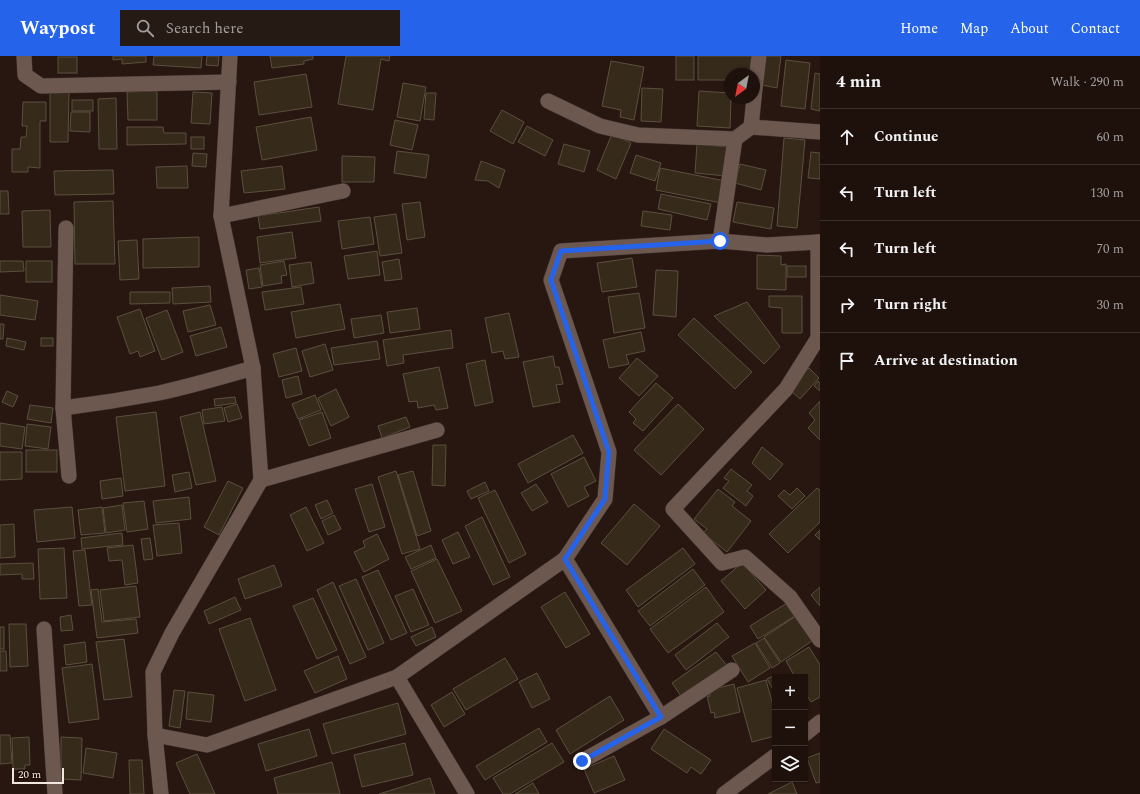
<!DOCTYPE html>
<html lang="en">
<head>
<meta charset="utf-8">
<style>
  body { margin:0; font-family:Spectral,serif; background:#261a15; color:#f1f3f6 }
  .controls { position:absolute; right:12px; bottom:12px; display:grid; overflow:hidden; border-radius:0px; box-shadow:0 1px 3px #0004 }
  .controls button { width:36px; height:36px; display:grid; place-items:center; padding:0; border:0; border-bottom:1px solid #3c312d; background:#1e110c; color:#f1f3f6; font:20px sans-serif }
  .compass { position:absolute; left:724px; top:12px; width:36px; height:36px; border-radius:50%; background:#1e110c; box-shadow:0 1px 3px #0004; rotate:212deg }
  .scale { position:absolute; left:12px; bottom:10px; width:52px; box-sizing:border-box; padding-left:4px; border:2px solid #f2e6e1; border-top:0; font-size:11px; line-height:14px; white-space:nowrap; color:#f2e6e1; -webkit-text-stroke:3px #1e0e08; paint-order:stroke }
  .stop { position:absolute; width:12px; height:12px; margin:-9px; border:3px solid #2563eb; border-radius:50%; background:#fff }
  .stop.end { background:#2563eb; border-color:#fff; box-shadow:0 1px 4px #0008 }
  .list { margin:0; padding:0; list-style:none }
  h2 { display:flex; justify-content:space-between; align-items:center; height:52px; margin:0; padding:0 16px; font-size:17px }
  h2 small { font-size:13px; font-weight:400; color:#a19d9d }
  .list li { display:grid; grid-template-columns:26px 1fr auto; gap:12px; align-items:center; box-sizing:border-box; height:56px; padding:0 16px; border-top:1px solid #3c312d }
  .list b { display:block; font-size:15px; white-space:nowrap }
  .list em { font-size:13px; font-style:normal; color:#a19d9d }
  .icon { flex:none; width:22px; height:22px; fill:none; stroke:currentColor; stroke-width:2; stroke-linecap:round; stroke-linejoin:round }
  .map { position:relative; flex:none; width:820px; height:738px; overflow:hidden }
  header { display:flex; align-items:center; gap:24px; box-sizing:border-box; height:56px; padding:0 20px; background:#2563eb; color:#fff }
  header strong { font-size:19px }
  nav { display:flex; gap:22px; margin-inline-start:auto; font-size:14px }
  .search { width:280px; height:36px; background:#261a15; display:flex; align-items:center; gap:10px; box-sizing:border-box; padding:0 14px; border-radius:0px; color:#a19d9d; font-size:15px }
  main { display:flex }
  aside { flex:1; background:#1e110c }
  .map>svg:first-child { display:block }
  .building { fill:#362a1b; stroke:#5b4f3f }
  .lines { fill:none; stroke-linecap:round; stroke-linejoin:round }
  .minor-casing { stroke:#3d302e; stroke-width:16 }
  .minor { stroke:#6d5850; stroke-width:15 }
  .route { stroke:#2563eb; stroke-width:5 }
</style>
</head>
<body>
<header>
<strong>Waypost</strong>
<div class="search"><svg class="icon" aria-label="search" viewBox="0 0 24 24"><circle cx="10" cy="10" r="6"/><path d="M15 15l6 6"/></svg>Search here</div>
<nav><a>Home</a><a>Map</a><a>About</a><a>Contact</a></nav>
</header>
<main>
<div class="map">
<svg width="820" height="738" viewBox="0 0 820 738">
  <rect width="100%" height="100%" fill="#281710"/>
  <g class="building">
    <polygon points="113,0 146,0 146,6 122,8 122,3 113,4"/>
    <polygon points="154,0 202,0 201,12 153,9"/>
    <polygon points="207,0 219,0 218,10 206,9"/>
    <polygon points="270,0 313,0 313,3 304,5 304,8 272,12"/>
    <polygon points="346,0 390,0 389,5 381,3 373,54 338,48"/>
    <rect x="676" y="0" width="18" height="24"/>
    <polygon points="698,0 752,0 752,18 730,18 730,24 698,24"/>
    <polygon points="766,0 781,0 777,32 762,29"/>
    <rect x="58" y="1" width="19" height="16"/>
    <polygon points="786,4 810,7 805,53 781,50"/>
    <polygon points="611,5 644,11 634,64 620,61 621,54 602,50"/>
    <polygon points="815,17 820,18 820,55 811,53"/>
    <polygon points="306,18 312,51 259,59 254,26"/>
    <polygon points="403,27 426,31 420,65 397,61"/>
    <polygon points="642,32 663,33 661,66 641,65"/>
    <polygon points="50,35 69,35 68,86 50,86"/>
    <polygon points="157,35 157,64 128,64 127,36"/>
    <polygon points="699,35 730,37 730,42 731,42 730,72 697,70"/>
    <polygon points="193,36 212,37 210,68 191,67"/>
    <polygon points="426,37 436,37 434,64 424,63"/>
    <polygon points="116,42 117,93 99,93 98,43"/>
    <rect x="72" y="44" width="21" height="11"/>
    <polygon points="23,46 46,46 46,65 40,65 40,112 28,111 28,116 12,116 12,93 20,93 21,81 26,81 27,70 22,70"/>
    <polygon points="502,54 524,66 513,88 490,75"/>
    <polygon points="71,56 90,56 90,76 70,75"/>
    <polygon points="311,61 317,94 262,104 256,71"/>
    <polygon points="395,64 418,69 412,94 390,89"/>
    <polygon points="527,70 553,84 545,100 518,86"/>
    <polygon points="127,71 163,71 164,77 186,77 186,88 127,89"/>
    <polygon points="612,78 631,87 616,123 597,114"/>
    <rect x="191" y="81" width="13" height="12"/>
    <polygon points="784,82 805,84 797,172 777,170"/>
    <polygon points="564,88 590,95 584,116 558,108"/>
    <polygon points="697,88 728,91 726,120 695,117"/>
    <polygon points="397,95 429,99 426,122 394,117"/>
    <polygon points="811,96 820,97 820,123 808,122"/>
    <polygon points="193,97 207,98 206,111 192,110"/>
    <polygon points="636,99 661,107 655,125 630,117"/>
    <polygon points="342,100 375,101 374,126 342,126"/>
    <polygon points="481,105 505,114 499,132 488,125 475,124"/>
    <polygon points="740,108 766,114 761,134 735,127"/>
    <polygon points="187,110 188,132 157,132 156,111"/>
    <polygon points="282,110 285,133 244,137 241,115"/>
    <polygon points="660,112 725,125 721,147 656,134"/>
    <polygon points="113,114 114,138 55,139 54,115"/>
    <polygon points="0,135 8,135 9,158 0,158"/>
    <polygon points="661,138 711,148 707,164 658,153"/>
    <polygon points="113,145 115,208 75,208 74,146"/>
    <polygon points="420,146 425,181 407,184 402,148"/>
    <polygon points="737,146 774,152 771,173 733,166"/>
    <polygon points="319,151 321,165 260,173 258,160"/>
    <polygon points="50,154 51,191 23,191 22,155"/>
    <polygon points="643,155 672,159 670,174 641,170"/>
    <polygon points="396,158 402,197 380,200 374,161"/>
    <polygon points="370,161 374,188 342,193 338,165"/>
    <polygon points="292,176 296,202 260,207 257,181"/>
    <polygon points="199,181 199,211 143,212 143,183"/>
    <polygon points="137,184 139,223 120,224 118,185"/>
    <polygon points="377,195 380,219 348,223 344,200"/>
    <polygon points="757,199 781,200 781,209 786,208 786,234 757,233"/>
    <polygon points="632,202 637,231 602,236 597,207"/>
    <polygon points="399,203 402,223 385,225 382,206"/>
    <polygon points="0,205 23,205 24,215 0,216"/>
    <rect x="26" y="205" width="26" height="21"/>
    <polygon points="284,205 287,219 281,220 282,227 263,230 260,209"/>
    <polygon points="311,206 314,227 292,231 289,209"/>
    <rect x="787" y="210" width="19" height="11"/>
    <polygon points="259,212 262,231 249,233 246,214"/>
    <polygon points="656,214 678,215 676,261 653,259"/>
    <polygon points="210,230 211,246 173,248 172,232"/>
    <polygon points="301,231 304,248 265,254 262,236"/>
    <polygon points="130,236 170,236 170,247 130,248"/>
    <polygon points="639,237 645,272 614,277 608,241"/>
    <polygon points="0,239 38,245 35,264 0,259"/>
    <polygon points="769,240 802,240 802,277 782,277 782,252 769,251"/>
    <polygon points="747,246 780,291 764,308 714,260"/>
    <polygon points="340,248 345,273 296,282 291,256"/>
    <polygon points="210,249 216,269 188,276 183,255"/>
    <polygon points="417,252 420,273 390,277 387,256"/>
    <polygon points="140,253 155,295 140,301 138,295 130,298 117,261"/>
    <polygon points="167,254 183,296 162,304 146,262"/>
    <polygon points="509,257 519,301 505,303 503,295 492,297 485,262"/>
    <polygon points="381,259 384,277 354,282 351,263"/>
    <polygon points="694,262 752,316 735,333 678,279"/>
    <polygon points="0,268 4,268 3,283 0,283"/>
    <polygon points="221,271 227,291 196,300 190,280"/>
    <polygon points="451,274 453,292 403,299 404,307 387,310 383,284"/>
    <polygon points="641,276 645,295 626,299 629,308 609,312 603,284"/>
    <polygon points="7,282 26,286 24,294 6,290"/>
    <rect x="41" y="282" width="12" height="8"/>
    <polygon points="377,285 380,303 334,309 331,292"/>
    <polygon points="325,288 333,314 310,321 302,295"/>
    <polygon points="296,292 302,315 279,321 273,298"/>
    <polygon points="553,300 555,311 559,311 563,328 556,329 560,346 533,351 523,306"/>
    <polygon points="637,302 658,320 639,340 619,322"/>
    <polygon points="485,304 493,346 475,350 466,308"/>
    <polygon points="439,311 448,352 436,354 434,349 418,352 417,345 409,346 403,318"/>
    <polygon points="809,312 819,322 800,343 789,333"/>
    <polygon points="298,320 302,338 286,342 282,324"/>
    <polygon points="818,325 820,327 820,335 814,330"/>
    <polygon points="656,327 673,342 643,375 633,367 636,363 629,356"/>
    <polygon points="336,333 349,361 331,370 318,342"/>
    <polygon points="7,335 18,340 13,351 2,346"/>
    <polygon points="315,339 321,354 298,363 292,348"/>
    <polygon points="235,341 236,347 215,350 214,343"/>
    <polygon points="820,345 820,384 808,372 815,364 809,357"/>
    <polygon points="237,348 242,362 228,366 224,352"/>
    <polygon points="678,348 704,373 661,419 634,394"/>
    <polygon points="30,349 53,352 51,367 27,363"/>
    <polygon points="222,351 225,365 204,368 202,354"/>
    <polygon points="156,356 165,430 125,435 116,361"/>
    <polygon points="200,356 216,425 196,429 180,361"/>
    <polygon points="322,356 331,382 309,390 299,364"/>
    <polygon points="406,361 410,371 382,382 378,370"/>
    <polygon points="0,367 25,371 22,393 0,390"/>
    <polygon points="27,368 51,371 48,393 25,390"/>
    <polygon points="573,379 583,397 528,427 518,408"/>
    <polygon points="433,389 446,389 445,430 432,429"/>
    <polygon points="762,391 783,408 770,424 752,407"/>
    <rect x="26" y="394" width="31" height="22"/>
    <polygon points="0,396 22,396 22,423 0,424"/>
    <polygon points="584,401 596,425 584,431 589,440 568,451 551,418"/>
    <polygon points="731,413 752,429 747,435 753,440 746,450 723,432 729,425 724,422"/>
    <polygon points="396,415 420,493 402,498 378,421"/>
    <polygon points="413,415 431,475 417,480 398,419"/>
    <polygon points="189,416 192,432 175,436 172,419"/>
    <polygon points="121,422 123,440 102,443 100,425"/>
    <polygon points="228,425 243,432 219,479 204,471"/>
    <polygon points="485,426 489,435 471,443 467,435"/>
    <polygon points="372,428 385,471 369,476 355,433"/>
    <polygon points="536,428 548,446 532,455 521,437"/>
    <polygon points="797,432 805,440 792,453 778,440 784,434 790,439"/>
    <polygon points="817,432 820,434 820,466 788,497 769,478"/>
    <polygon points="718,433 735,446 732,450 751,465 727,496 703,477 707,473 694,463"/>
    <polygon points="495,434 526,498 509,507 478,442"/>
    <polygon points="189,441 191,463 156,467 153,445"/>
    <polygon points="327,444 333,457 321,463 315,449"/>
    <polygon points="144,445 148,473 127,476 123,447"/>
    <polygon points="634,448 660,470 627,509 601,487"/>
    <polygon points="122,449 125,474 106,477 103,452"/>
    <polygon points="72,451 75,482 37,486 34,454"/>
    <polygon points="102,451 105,477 81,479 78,454"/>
    <polygon points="306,451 324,487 307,495 290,459"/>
    <polygon points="334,459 341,473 328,479 322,465"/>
    <polygon points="482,461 510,521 493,529 465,470"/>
    <polygon points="179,467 182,497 157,500 153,469"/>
    <polygon points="14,468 15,501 0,502 0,469"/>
    <polygon points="820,474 820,484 815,479"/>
    <polygon points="458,476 470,501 453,508 442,484"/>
    <polygon points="122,477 123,489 82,493 81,482"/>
    <polygon points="377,478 389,503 364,516 354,496 365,491 363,485"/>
    <polygon points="150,482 153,503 144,504 141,483"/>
    <polygon points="133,489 138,527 125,529 122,504 109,505 107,492"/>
    <polygon points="431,489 436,502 411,513 405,501"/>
    <polygon points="64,492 67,542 40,543 38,493"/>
    <polygon points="683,492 695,508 638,551 626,534"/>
    <polygon points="85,494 92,549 79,550 73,495"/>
    <polygon points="437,503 462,555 435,567 411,515"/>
    <polygon points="33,507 34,523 22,523 22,518 0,519 0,508"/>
    <polygon points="742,507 766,534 745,553 721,525"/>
    <polygon points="274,509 282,530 245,543 238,523"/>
    <polygon points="693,513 705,529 650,570 638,555"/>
    <polygon points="378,514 407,577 391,584 362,521"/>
    <polygon points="356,523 384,587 368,594 339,530"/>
    <polygon points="333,526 366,601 350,608 317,534"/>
    <polygon points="136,530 140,561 104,565 100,534"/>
    <polygon points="706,531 724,556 668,597 650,573"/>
    <polygon points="820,531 820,550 811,539"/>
    <polygon points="98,533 102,566 136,563 138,577 97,582 91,534"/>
    <polygon points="413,533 429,569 411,576 395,540"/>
    <polygon points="565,536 590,578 566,592 541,551"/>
    <polygon points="235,541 241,554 209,568 204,555"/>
    <polygon points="313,542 337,594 317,603 293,550"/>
    <polygon points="787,547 795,560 758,583 750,570"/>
    <polygon points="71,559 73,574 61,575 60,561"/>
    <polygon points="796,560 812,585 781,606 764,581"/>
    <polygon points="250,562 276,634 245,645 219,573"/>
    <polygon points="717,567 729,581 686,614 675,599"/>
    <polygon points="9,568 26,568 28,610 10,611"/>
    <rect x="0" y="571" width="4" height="22"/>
    <polygon points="432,571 436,581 416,590 411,581"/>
    <polygon points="764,582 780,607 772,612 756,587"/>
    <polygon points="124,583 132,641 104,644 96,586"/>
    <polygon points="85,586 87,606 66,609 64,589"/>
    <polygon points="755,587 770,612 748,626 732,600"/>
    <polygon points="809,591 820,609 820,641 811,646 805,636 805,621 795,621 786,605"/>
    <polygon points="0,595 6,595 7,615 0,615"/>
    <polygon points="716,596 728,611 683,643 672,627"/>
    <polygon points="338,600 347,623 315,637 304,615"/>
    <polygon points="505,602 518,623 466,654 453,633"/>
    <polygon points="92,608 99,663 69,667 62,612"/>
    <polygon points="537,617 550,643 532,652 519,626"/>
    <polygon points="777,618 779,621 775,621 775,637 767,623"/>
    <polygon points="766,624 775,657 775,680 752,686 737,632"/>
    <polygon points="734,628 740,656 715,662 714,656 711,657 707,640 710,640 709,634"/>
    <polygon points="174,634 185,635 180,672 169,670"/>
    <polygon points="188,636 214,639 211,666 186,663"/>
    <polygon points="452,636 465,658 444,671 431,649"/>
    <polygon points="610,640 624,664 570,698 556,674"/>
    <polygon points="398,647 406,678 332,698 323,668"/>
    <polygon points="539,672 547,686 485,724 476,710"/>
    <polygon points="309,673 317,700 266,715 258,688"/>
    <polygon points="664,673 711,704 701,718 691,711 687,717 651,693"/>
    <polygon points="0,679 10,679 12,707 0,708"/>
    <polygon points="29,681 30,709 25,709 25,713 13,713 12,682"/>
    <polygon points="61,681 82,682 81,724 61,723"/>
    <polygon points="405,687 413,719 362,731 354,699"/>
    <polygon points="552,687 564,706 510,738 503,738 493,722"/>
    <polygon points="86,692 117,697 113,722 83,717"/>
    <polygon points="820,697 820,726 816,727 807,702"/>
    <polygon points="197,698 215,738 190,738 176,707"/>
    <polygon points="614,700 625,724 594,737 584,713"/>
    <polygon points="129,704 142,704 144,738 130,738"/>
    <polygon points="332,706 340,738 278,738 274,722"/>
    <polygon points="430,722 435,738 379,738"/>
    <polygon points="792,726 797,738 768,738"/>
    <polygon points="533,727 539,738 515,738"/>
  </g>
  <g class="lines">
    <g class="minor-casing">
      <g id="minor">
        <polyline points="24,0 25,19 41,30 229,26"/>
        <polyline points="754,41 759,0"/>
        <polyline points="548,45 600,70 638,79 735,83 751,71 820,76"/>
        <polyline points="751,71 754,42"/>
        <polyline points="221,160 343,135"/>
        <polyline points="66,172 63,352 69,420"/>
        <polyline points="720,185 735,83"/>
        <polyline points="820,186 818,186 818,282 786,333 673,453 722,507 745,501 790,541 820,584"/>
        <path d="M63,352C95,348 127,343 159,337C191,330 222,321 253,312"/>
        <polyline points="261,424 437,374"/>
        <polyline points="565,503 605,443 609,396 551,224 561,195 720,185 767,189 818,186"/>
        <polyline points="44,573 55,738"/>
        <polyline points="397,621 467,738"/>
        <polyline points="805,678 820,666"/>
        <polyline points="155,679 207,689 397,621 565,503 661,661"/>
        <polyline points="582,705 661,661 732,614"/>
        <polyline points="161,738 155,679 153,616 172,577 261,424 253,312 221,160 230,0"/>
        <polyline points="724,738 775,700"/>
      </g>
    </g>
    <use href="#minor" class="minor"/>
  </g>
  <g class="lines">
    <polyline class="route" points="582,705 661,661 565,503 605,443 609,396 551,224 561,195 720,185"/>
  </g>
</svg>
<div class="controls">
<button>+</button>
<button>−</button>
<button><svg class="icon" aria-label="layers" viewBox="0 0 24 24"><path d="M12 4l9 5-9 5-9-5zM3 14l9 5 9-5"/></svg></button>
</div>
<svg class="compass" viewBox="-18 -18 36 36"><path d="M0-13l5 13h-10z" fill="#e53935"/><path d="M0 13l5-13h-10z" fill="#a19d9d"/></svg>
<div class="scale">20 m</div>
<div class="stop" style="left:720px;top:185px"></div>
<div class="stop end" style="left:582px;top:705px"></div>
</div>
<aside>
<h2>4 min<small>Walk · 290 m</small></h2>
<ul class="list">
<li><svg class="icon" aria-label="ahead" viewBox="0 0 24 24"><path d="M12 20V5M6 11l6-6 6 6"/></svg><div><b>Continue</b></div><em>60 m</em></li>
<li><svg class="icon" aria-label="left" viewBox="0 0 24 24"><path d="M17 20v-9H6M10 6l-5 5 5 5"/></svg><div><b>Turn left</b></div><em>130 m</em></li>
<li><svg class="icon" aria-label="left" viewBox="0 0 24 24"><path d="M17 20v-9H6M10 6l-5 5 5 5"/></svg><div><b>Turn left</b></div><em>70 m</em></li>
<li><svg class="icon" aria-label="right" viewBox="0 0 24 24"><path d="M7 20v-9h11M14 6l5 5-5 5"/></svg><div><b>Turn right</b></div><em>30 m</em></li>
<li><svg class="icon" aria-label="arrive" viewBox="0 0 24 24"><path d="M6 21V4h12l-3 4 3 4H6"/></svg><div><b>Arrive at destination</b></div></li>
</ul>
</aside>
</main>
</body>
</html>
